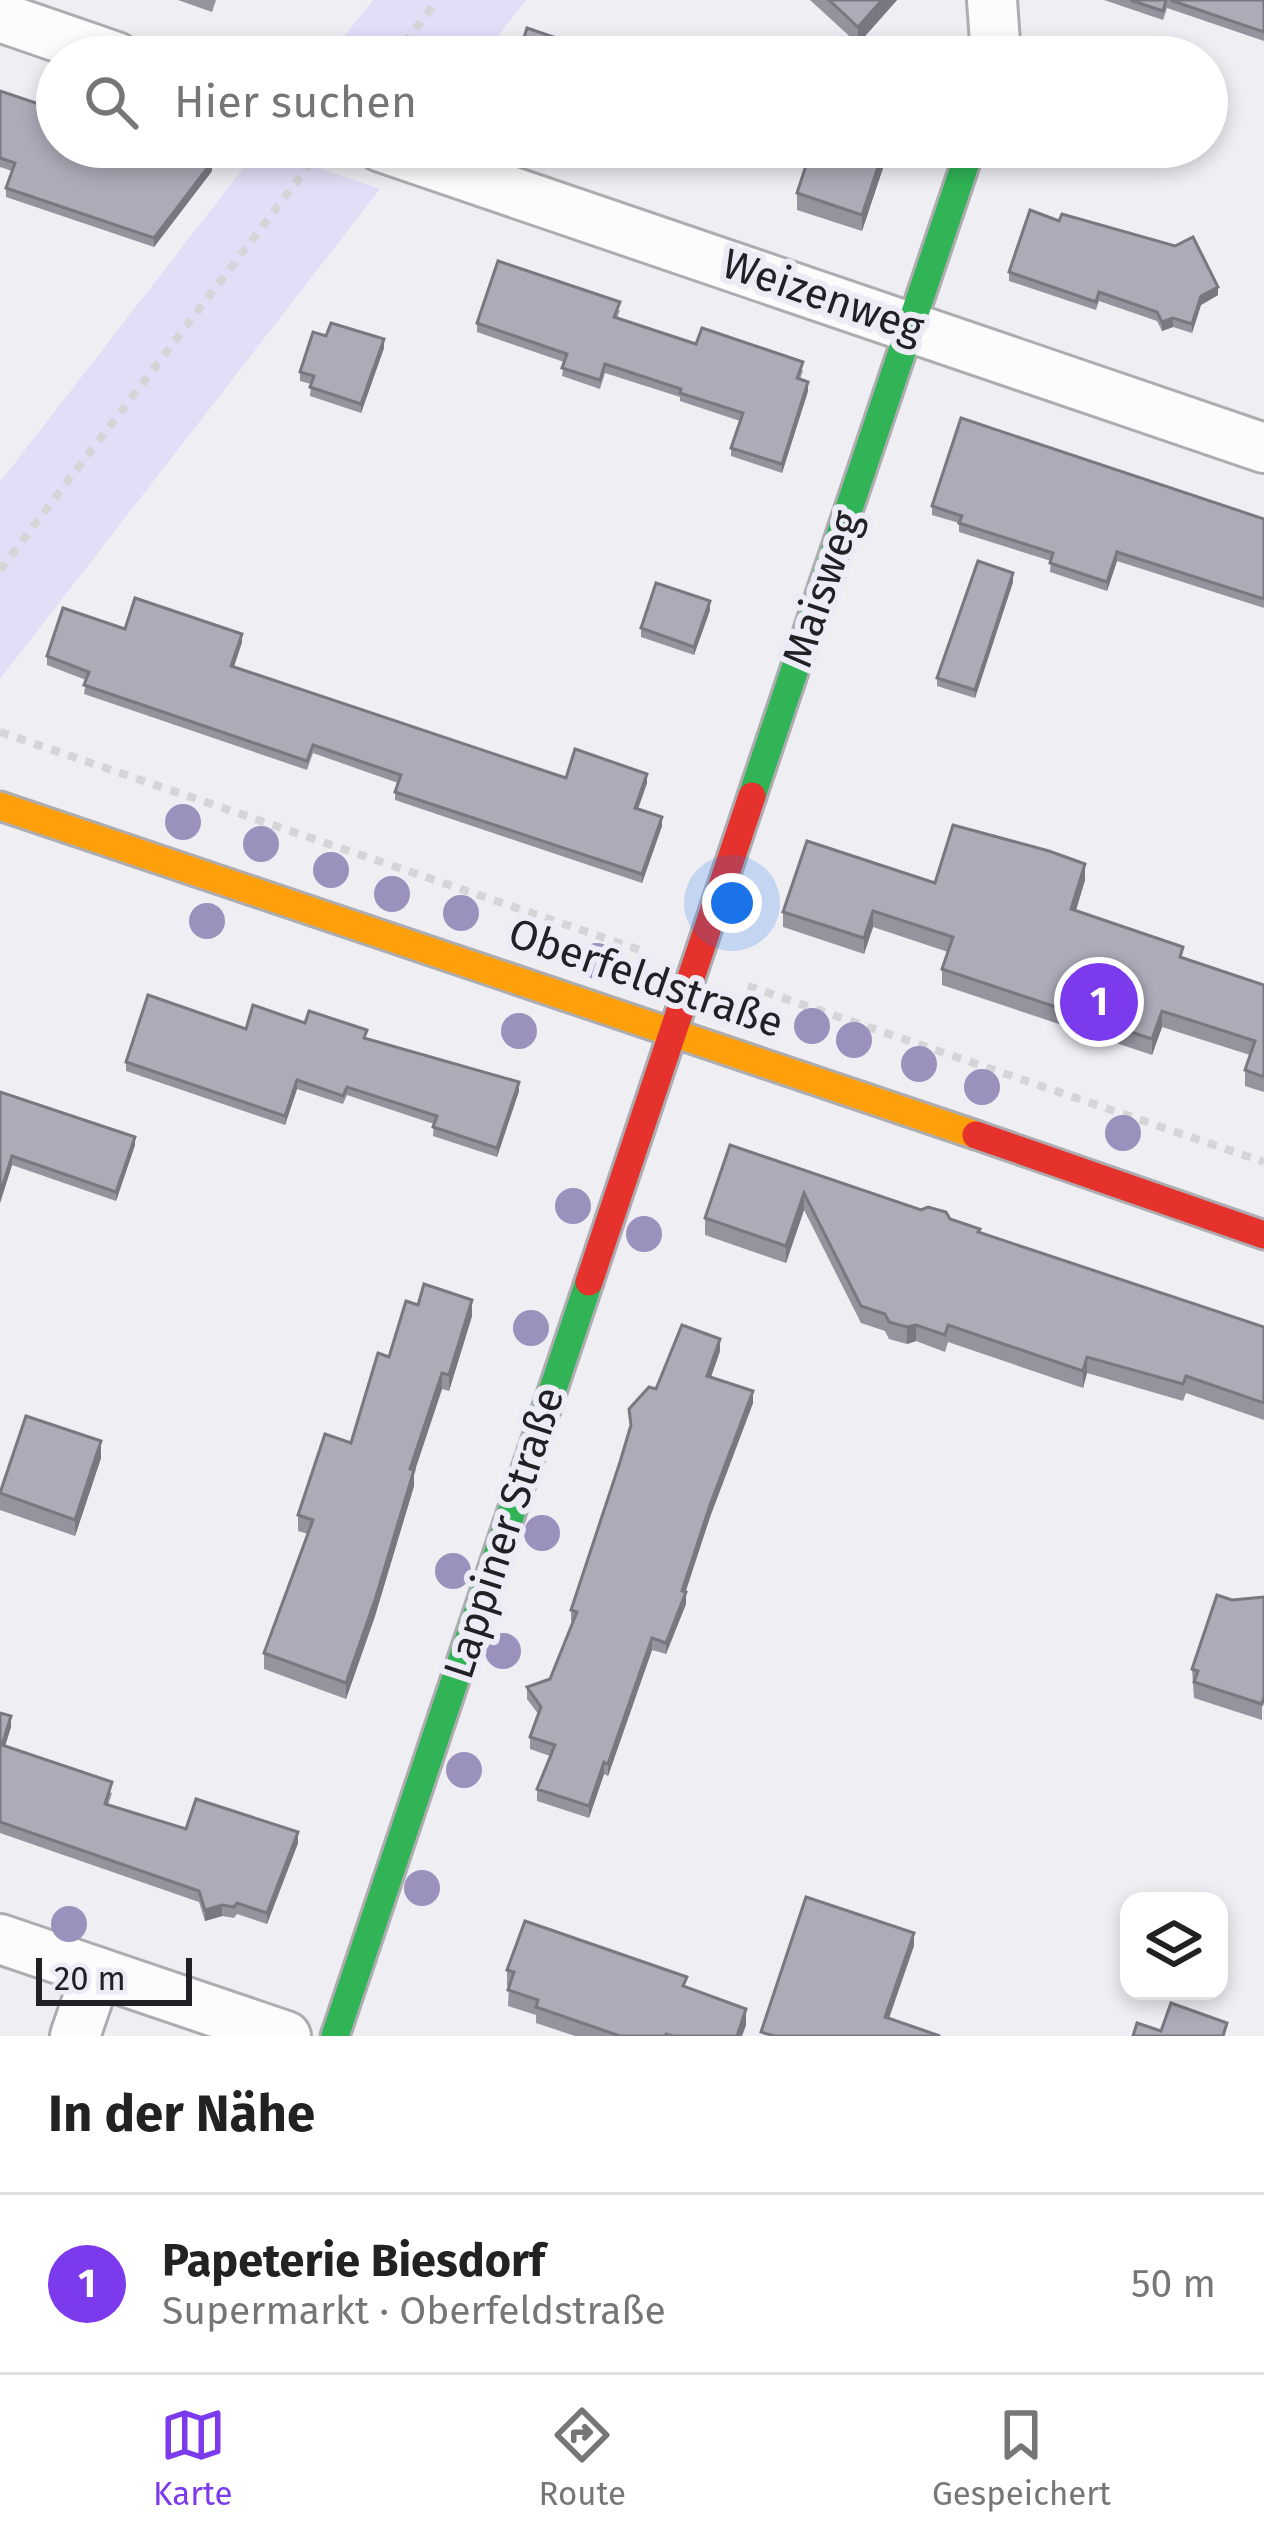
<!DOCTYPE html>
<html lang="de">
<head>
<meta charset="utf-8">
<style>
  body { margin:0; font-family:"Fira Sans",sans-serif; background:#f2f2f2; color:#222 }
  .controls { position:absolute; right:36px; bottom:36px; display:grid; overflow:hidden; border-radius:24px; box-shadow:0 6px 18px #0003 }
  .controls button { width:108px; height:108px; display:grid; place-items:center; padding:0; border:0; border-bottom:3px solid #e0e0e0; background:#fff; color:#222; font:60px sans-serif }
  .scale { position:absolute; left:36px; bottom:30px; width:156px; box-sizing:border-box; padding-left:12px; border:6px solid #212125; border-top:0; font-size:33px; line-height:42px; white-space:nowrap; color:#212125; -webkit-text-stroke:9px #ecebf6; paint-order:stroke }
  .you { position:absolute; left:732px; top:903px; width:42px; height:42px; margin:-30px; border:9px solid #fff; border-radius:50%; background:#1a73e8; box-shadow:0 0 0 18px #1a73e833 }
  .badge { display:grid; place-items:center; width:78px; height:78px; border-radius:50%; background:#7c3aed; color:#fff; font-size:39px; font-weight:700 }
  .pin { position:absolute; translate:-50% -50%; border:6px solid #fff; box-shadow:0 3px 12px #0006 }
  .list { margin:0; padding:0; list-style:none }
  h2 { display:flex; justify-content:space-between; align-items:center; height:156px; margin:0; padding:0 48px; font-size:51px }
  h2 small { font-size:39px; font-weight:400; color:#767676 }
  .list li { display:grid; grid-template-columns:78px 1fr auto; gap:36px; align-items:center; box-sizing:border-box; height:180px; padding:0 48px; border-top:3px solid #e0e0e0 }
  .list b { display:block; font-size:45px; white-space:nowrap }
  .list p { margin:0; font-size:39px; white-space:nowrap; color:#767676 }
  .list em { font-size:39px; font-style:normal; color:#767676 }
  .icon { flex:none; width:66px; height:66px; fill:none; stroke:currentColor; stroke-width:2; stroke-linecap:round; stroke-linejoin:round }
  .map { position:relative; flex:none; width:1264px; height:2036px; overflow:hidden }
  .search { position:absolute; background:#fff; box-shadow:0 6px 18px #0003; left:36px; right:36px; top:36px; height:132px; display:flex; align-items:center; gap:30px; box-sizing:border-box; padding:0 42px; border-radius:66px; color:#767676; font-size:45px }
  .sheet { height:336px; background:#fff }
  nav { display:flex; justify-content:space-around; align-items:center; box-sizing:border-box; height:168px; border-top:3px solid #e0e0e0; background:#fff; font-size:33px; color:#767676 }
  nav a { display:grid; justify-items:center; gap:6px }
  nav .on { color:#7c3aed }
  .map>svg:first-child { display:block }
  .green { fill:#e1dff7 }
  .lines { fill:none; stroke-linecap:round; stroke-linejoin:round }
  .street-casing { stroke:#adadb1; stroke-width:54 }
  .fast-casing { stroke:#adadb1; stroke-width:33 }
  .slow-casing { stroke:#adadb1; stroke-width:33 }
  .jam-casing { stroke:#adadb1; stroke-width:33 }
  .path { stroke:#d5d4d7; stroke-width:8; stroke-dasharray:9 9; stroke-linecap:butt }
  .street { stroke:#fcfcfd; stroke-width:48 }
  .fast { stroke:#30b455; stroke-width:27 }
  .slow { stroke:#ff9f0a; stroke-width:27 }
  .jam { stroke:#e5322d; stroke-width:27 }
  .tree { fill:#9a91bd }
  .wall { fill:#95939e }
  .shaded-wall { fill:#797881 }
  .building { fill:#adabb8; stroke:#797881; stroke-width:3 }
  .labels { text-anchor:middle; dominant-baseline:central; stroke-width:12; stroke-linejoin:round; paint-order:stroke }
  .street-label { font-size:42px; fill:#212125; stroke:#ecebf6 }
</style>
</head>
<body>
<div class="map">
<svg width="1264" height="2036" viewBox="0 0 1264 2036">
  <rect width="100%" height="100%" fill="#eeeef3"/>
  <g class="green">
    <polygon points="373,0 526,0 482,57 328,57"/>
    <polygon points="259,148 380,189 0,679 0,482"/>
  </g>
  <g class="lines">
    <g class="street-casing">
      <g id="street">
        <polyline points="992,0 996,57"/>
        <polyline points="0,17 116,57"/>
        <polyline points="381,147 1264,448"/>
        <polyline points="0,1939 286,2036"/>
        <polyline points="75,2036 97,1972"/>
      </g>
    </g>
    <g class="fast-casing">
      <g id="fast">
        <polyline points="752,796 971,147"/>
        <polyline points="335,2036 589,1282"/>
      </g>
    </g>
    <g class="slow-casing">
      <polyline id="slow" points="0,806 976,1135"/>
    </g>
    <g class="jam-casing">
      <g id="jam">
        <polyline points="976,1135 1264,1235"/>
        <polyline points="589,1282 752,796"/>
      </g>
    </g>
    <g class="path">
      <polyline points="393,57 438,0"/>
      <polyline points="0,570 323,147"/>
      <polyline points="0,732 643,951"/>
      <polyline points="748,986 1264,1162"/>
    </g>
    <use href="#street" class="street"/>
    <use href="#fast" class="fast"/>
    <use href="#slow" class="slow"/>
    <use href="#jam" class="jam"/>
  </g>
  <g class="tree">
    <circle cx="183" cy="822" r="18"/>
    <circle cx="261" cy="844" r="18"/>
    <circle cx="331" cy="870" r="18"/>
    <circle cx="392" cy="894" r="18"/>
    <circle cx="461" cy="913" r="18"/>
    <circle cx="207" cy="921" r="18"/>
    <circle cx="597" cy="961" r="18"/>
    <circle cx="812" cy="1026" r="18"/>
    <circle cx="519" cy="1031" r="18"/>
    <circle cx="854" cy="1040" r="18"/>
    <circle cx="919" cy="1064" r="18"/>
    <circle cx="982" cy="1087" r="18"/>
    <circle cx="1123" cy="1133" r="18"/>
    <circle cx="573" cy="1206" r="18"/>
    <circle cx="644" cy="1234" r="18"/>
    <circle cx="531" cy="1328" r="18"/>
    <circle cx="542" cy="1533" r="18"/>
    <circle cx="453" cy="1571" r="18"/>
    <circle cx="503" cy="1651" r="18"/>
    <circle cx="464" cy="1770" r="18"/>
    <circle cx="422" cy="1888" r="18"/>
    <circle cx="69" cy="1924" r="18"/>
  </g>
  <g class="wall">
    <polygon points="178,0 216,0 212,12"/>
    <polygon points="810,0 897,0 858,44"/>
    <polygon points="1104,0 1264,0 1264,41 1167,8 1163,20"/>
    <polygon points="0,91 212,171 154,247 6,197 6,188 12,171 0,167"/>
    <polygon points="613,147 655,147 651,160"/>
    <polygon points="884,165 862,231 797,210 797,193"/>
    <polygon points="1009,272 1218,295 1201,305 1192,333 1173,327 1162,331 1157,321 1099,301 1096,310 1009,281"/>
    <polygon points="620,310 617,318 696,344 803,370 800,379 808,391 782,473 731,456 731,448 740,421 680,401 680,397 605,373 600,389 562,376 564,362 477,332 477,323"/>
    <polygon points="326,336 384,348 361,413 310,396 311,384 300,381 300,372"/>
    <polygon points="932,506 1264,519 1264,608 1117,561 1107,591 1050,572 1051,561 959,532 959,523 932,515"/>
    <polygon points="1013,582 975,698 937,686 937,678"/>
    <polygon points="710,610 694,655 641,637 641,628"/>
    <polygon points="125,629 242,642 234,667 566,778 647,783 638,809 662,826 642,883 395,800 395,792 398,783 313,753 307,770 84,694 86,680 47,665 47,656"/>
    <polygon points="1085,880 1076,911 1183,958 1264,985 1264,1092 1245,1086 1245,1070 1250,1055 1162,1027 1152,1055 942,985 942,969 948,952 873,927 864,954 783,927 783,912 935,883"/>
    <polygon points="305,1023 367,1039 519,1091 497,1157 433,1136 434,1124 347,1095 343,1104 297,1089 285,1125 126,1071 126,1062 246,1029"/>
    <polygon points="0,1092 135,1145 116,1201 12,1165 0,1203"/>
    <polygon points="730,1145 950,1219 980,1232 1264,1327 1264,1420 1186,1393 1183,1401 1087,1373 1083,1388 948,1342 945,1352 916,1341 907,1344 889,1339 885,1331 861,1323 804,1210 786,1263 705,1235 705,1218"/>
    <polygon points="418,1305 472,1316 449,1391 442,1389 414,1473 414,1486 375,1616 346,1699 264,1669 264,1653 308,1534 298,1531 298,1515 351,1443 389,1357"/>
    <polygon points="720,1351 711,1377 753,1403 710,1517 685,1592 686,1604 666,1654 652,1650 608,1776 604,1774 589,1818 537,1801 537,1789 550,1756 530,1749 530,1737 539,1715 527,1699 527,1687 550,1679 573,1622 571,1621 571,1610 656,1389"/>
    <polygon points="101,1458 75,1536 0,1510 0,1493"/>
    <polygon points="1262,1596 1262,1720 1194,1698 1192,1669 1232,1600"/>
    <polygon points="0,1713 11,1727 5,1746 112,1793 108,1805 186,1829 298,1843 267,1924 237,1914 234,1918 222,1916 205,1921 199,1902 0,1833"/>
    <polygon points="507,1970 687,1987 746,2025 742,2036 575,2036 536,2023 536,2015 508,2006 509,1986 507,1986"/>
  </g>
  <g class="shaded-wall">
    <polygon points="882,0 897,0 858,44 858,27"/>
    <polygon points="884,149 884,165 862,231 862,215"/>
    <polygon points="212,162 212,171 154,247 154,238"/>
    <polygon points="1218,287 1218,295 1201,305 1192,333 1192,324 1201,296"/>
    <polygon points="1173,318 1173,327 1162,331 1162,322"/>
    <polygon points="384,339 384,348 361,413 361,404"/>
    <polygon points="808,382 808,391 782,473 782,464"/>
    <polygon points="1117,552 1117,561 1107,591 1107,582"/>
    <polygon points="1013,573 1013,582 975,698 975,690"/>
    <polygon points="710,601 710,610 694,655 694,647"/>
    <polygon points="242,634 242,642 231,675 231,666"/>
    <polygon points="647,774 647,783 635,817 635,808"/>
    <polygon points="662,817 662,826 642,883 642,874"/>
    <polygon points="1085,864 1085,880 1071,925 1071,909"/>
    <polygon points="873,911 873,927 864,954 864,938"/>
    <polygon points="1162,1011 1162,1027 1152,1055 1152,1039"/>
    <polygon points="297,1080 297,1089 285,1125 285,1116"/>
    <polygon points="519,1082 519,1091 497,1157 497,1148"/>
    <polygon points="135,1137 135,1145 116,1201 116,1192"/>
    <polygon points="12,1156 12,1165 0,1203 0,1194"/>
    <polygon points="804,1193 804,1210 786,1263 786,1246"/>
    <polygon points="472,1300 472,1316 449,1391 449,1375"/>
    <polygon points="916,1325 916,1341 907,1344 907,1327"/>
    <polygon points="720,1339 720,1351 707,1388 707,1376"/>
    <polygon points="1087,1357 1087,1373 1083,1388 1083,1371"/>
    <polygon points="442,1373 442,1389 414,1473 414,1486 375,1616 346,1699 346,1683 410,1469"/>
    <polygon points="753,1391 753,1403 710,1517 682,1603 682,1591 710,1505"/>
    <polygon points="101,1441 101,1458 75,1536 75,1520"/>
    <polygon points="686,1592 686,1604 666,1654 666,1643"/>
    <polygon points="652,1638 652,1650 608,1776 608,1764"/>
    <polygon points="11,1716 11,1727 2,1756 2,1745"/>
    <polygon points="604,1762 604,1774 589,1818 589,1806"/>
    <polygon points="298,1832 298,1843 267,1924 267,1913"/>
    <polygon points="222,1905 222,1916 205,1921 205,1910"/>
    <polygon points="914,1933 914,1946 885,2030 885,2017"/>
    <polygon points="746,2009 746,2025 742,2036 737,2036"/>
  </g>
  <g class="building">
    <polygon points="829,0 882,0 858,27"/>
    <polygon points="1130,0 1166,0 1163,11"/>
    <polygon points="1170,0 1264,0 1264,32"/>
    <polygon points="527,28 603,54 601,57 518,57"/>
    <polygon points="0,91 57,110 57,147 167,147 212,162 154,238 6,188 15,163 0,158"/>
    <polygon points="812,147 884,149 862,215 797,193"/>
    <polygon points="1030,210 1059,221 1062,214 1175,246 1193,237 1218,287 1201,296 1192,324 1173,318 1162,322 1157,312 1099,292 1096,302 1009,272"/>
    <polygon points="498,261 620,302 614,317 696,344 702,328 803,362 797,378 808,382 782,464 731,448 743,413 680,393 681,389 605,364 600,380 562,368 567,354 477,323"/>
    <polygon points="331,323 384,339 361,404 310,387 314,376 300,372 313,332 326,336"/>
    <polygon points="961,418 1264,519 1264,599 1117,552 1107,582 1050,563 1053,553 959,523 962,516 932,506"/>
    <polygon points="978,561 1013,573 975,690 937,678"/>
    <polygon points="656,583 710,601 694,647 641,628"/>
    <polygon points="135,598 242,634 231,666 566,778 575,749 647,774 635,808 662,817 642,874 395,792 401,775 313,745 307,761 84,685 89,672 47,656 63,608 125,629"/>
    <polygon points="953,825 1049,851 1085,864 1071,909 1183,947 1180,957 1264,985 1264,1077 1245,1070 1255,1041 1162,1011 1152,1039 942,969 953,937 873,911 864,938 783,912 807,841 935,883"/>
    <polygon points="148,995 246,1029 253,1005 305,1023 309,1011 367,1030 364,1038 519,1082 497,1148 433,1127 437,1116 347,1087 343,1096 297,1080 285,1116 126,1062"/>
    <polygon points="0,1092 135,1137 116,1192 12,1156 0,1194"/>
    <polygon points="730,1145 921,1210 928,1207 946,1212 950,1219 980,1229 978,1232 1264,1327 1264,1403 1186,1376 1183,1384 1087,1357 1083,1371 948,1325 945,1335 916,1325 907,1327 889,1322 885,1314 861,1306 804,1193 786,1246 705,1218"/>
    <polygon points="424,1284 472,1300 449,1375 442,1373 410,1469 414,1470 375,1600 346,1683 264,1653 313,1520 298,1515 325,1434 351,1443 378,1353 389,1357 406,1301 418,1305"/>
    <polygon points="682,1325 720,1339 707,1376 753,1391 710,1505 682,1591 686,1592 666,1643 652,1638 608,1764 604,1762 589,1806 537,1789 555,1745 530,1737 541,1707 527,1687 550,1679 577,1612 571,1610 620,1462 631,1425 629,1409 649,1387 656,1389"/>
    <polygon points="26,1416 101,1441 75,1520 0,1493"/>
    <polygon points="1217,1595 1232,1600 1264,1597 1264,1697 1262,1704 1194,1682 1198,1671 1192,1669"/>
    <polygon points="0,1713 11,1716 2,1745 112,1782 105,1804 186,1829 196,1799 298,1832 267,1913 237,1903 234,1907 222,1905 205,1910 199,1891 0,1822"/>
    <polygon points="806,1897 914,1933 885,2017 940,2036 774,2036 761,2032"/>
    <polygon points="525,1921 687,1977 683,1986 746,2009 737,2036 673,2036 666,2034 665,2036 620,2036 536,2007 538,2000 508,1990 514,1972 507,1970"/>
    <polygon points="1171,2003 1227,2023 1223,2036 1133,2036 1137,2023 1161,2031"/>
  </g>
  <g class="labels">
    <g class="street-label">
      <text transform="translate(823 296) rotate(19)">Weizenweg</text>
      <text transform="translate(822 589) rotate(-71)">Maisweg</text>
      <text transform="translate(646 978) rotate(19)">Oberfeldstraße</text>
      <text transform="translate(504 1533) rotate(-72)">Lappiner Straße</text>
    </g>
  </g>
</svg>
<div class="controls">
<button><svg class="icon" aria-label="layers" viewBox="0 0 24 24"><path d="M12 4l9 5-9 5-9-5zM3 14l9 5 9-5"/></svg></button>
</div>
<div class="scale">20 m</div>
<div class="you"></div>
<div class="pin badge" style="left:1099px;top:1002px">1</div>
<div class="search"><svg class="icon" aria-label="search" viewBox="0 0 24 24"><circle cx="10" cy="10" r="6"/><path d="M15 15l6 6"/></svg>Hier suchen</div>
</div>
<section class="sheet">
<h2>In der Nähe<small></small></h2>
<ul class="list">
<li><span class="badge">1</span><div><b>Papeterie Biesdorf</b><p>Supermarkt · Oberfeldstraße</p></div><em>50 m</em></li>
</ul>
</section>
<nav>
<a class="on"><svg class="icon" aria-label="map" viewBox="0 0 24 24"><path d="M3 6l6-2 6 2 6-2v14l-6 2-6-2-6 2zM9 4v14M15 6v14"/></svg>Karte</a>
<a><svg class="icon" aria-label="directions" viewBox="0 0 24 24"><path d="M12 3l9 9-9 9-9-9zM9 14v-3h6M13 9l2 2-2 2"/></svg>Route</a>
<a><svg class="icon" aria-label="saved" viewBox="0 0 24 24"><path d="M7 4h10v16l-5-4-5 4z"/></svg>Gespeichert</a>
</nav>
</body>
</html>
